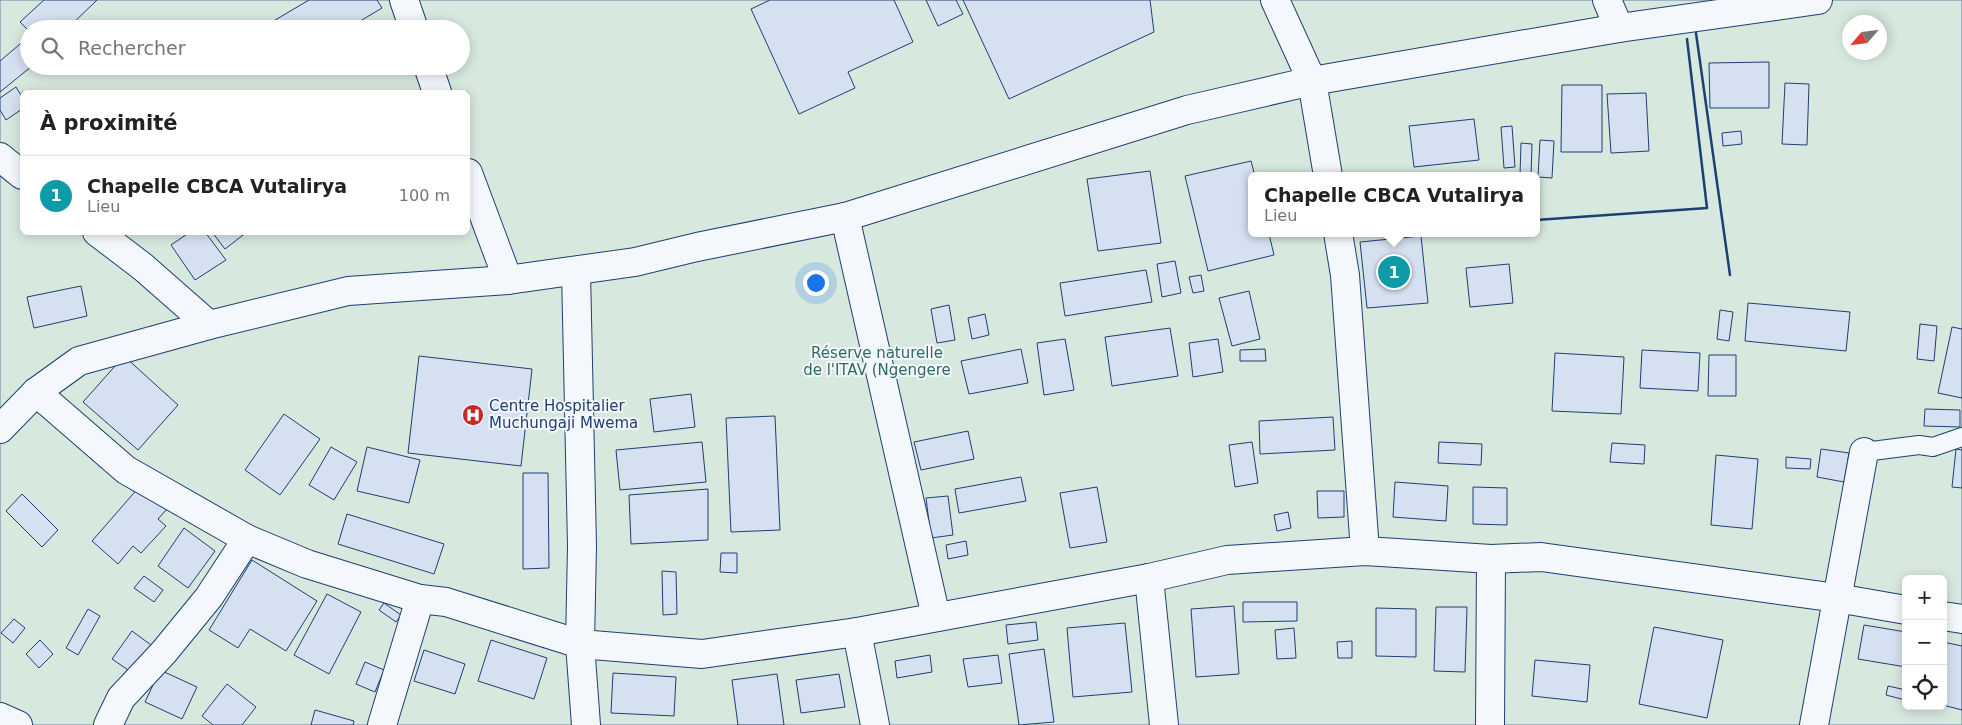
<!DOCTYPE html>
<html lang="fr">
<head>
<meta charset="utf-8">
<style>
  body { margin:0; font-family:"DejaVu Sans",sans-serif; background:#f2f2f2; color:#222 }
  .controls { position:absolute; right:15px; bottom:15px; display:grid; overflow:hidden; border-radius:8px; box-shadow:0 2px 12px #0003 }
  .controls button { width:45px; height:45px; display:grid; place-items:center; padding:0; border:0; border-bottom:1px solid #e0e0e0; background:#fff; color:#222; font:25px sans-serif }
  .compass { position:absolute; left:1842px; top:15px; width:45px; height:45px; border-radius:50%; background:#fff; box-shadow:0 2px 12px #0003; rotate:242deg }
  .you { position:absolute; left:815px; top:282px; width:18px; height:18px; margin:-12px; border:4px solid #fff; border-radius:50%; background:#1a73e8; box-shadow:0 0 0 8px #1a73e833 }
  .badge { display:grid; place-items:center; width:32px; height:32px; border-radius:50%; background:#c62828; color:#fff; font-size:16px; font-weight:700 }
  .pin { position:absolute; translate:-50% -50%; border:2px solid #fff; box-shadow:0 1px 5px #0006 }
  .popup { position:absolute; left:1248px; top:172px; width:292px; height:65px; box-sizing:border-box; display:grid; place-content:center; border-radius:8px; background:#fff; filter:drop-shadow(0 1px 4px #0005); font-size:16px; white-space:nowrap; color:#767676 }
  .popup b { font-size:19px; color:#222 }
  .popup::after { content:''; position:absolute; left:50%; top:100%; margin-left:-10px; border:10px solid transparent; border-top-color:#fff }
  .list { margin:0; padding:0; list-style:none }
  h2 { display:flex; justify-content:space-between; align-items:center; height:65px; margin:0; padding:0 20px; font-size:21px }
  h2 small { font-size:16px; font-weight:400; color:#767676 }
  .list li { display:grid; grid-template-columns:32px 1fr auto; gap:15px; align-items:center; box-sizing:border-box; height:80px; padding:0 20px; border-top:1px solid #e0e0e0 }
  .list b { display:block; font-size:19px; white-space:nowrap }
  .list p { margin:0; font-size:16px; white-space:nowrap; color:#767676 }
  .list em { font-size:16px; font-style:normal; color:#767676 }
  .icon { flex:none; width:28px; height:28px; fill:none; stroke:currentColor; stroke-width:2; stroke-linecap:round; stroke-linejoin:round }
  .map { position:relative; flex:none; width:1962px; height:725px; overflow:hidden }
  .search { position:absolute; background:#fff; box-shadow:0 2px 12px #0003; left:20px; top:20px; width:450px; height:55px; display:flex; align-items:center; gap:12px; box-sizing:border-box; padding:0 18px; border-radius:28px; color:#767676; font-size:19px }
  .panel { position:absolute; background:#fff; box-shadow:0 2px 12px #0003; left:20px; top:90px; width:450px; height:145px; border-radius:8px }
  .map>svg:first-child { display:block }
  .green { fill:#d7e8df; stroke:#687fa3; fill-rule:evenodd }
  .building { fill:#d5e0f0; stroke:#1d3f73 }
  .lines { fill:none; stroke-linecap:round; stroke-linejoin:round }
  .lane-casing { stroke:#1d3f73; stroke-width:20 }
  .street-casing { stroke:#1d3f73; stroke-width:30 }
  .lane { stroke:#f4f7fb; stroke-width:18 }
  .street { stroke:#f4f7fb; stroke-width:28 }
  .wall { stroke:#1d3f73; stroke-width:2.5 }
  .labels { text-anchor:middle; dominant-baseline:central; stroke-width:4; stroke-linejoin:round; paint-order:stroke }
  .park-label { font-size:15px; fill:#2c6c60; stroke:#f4f7fb }
  .poi-label { font-size:15px; fill:#1d3f73; stroke:#f4f7fb; text-anchor:start }
</style>
</head>
<body>
<div class="map">
<svg width="1962" height="725" viewBox="0 0 1962 725">
  <rect width="100%" height="100%" fill="#f4f7fb"/>
  <path class="green" d="M0,0H1962V725H0ZM1850,22H1880V52H1850ZM29,29H461V66H29ZM22,92H468V232H22ZM1252,176H1536V233H1252ZM1906,579H1943V706H1906Z"/>
  <g class="building">
    <polygon points="44,0 97,0 67,29 29,29 29,31 20,22"/>
    <polygon points="309,0 377,0 382,8 347,29 260,29"/>
    <polygon points="770,0 894,0 913,42 848,72 855,88 799,114 751,9"/>
    <polygon points="926,0 956,0 963,14 938,26"/>
    <polygon points="963,0 1150,0 1154,32 1009,99"/>
    <polygon points="26,39 29,42 29,66 32,66 0,92 0,61"/>
    <polygon points="1769,62 1769,108 1710,108 1709,63"/>
    <polygon points="1785,83 1809,84 1807,145 1782,144"/>
    <polygon points="1562,85 1602,85 1602,152 1561,152"/>
    <polygon points="16,87 22,97 22,109 6,120 0,110 0,98"/>
    <polygon points="1646,93 1649,151 1611,153 1607,94"/>
    <polygon points="1474,119 1479,160 1414,167 1409,126"/>
    <polygon points="1512,126 1515,167 1504,168 1501,127"/>
    <polygon points="1741,131 1742,144 1723,146 1722,133"/>
    <polygon points="1540,140 1554,141 1552,178 1538,177"/>
    <polygon points="1521,143 1532,144 1531,176 1520,175"/>
    <polygon points="1251,161 1255,176 1252,176 1252,233 1274,233 1269,234 1274,255 1208,271 1185,176"/>
    <polygon points="1150,171 1161,243 1098,251 1087,179"/>
    <polygon points="190,232 205,232 226,260 195,280 171,245"/>
    <polygon points="212,232 247,232 225,249"/>
    <polygon points="1421,236 1428,303 1367,308 1360,242"/>
    <polygon points="1175,261 1181,293 1162,297 1157,264"/>
    <polygon points="1509,264 1513,303 1470,307 1466,268"/>
    <polygon points="1146,270 1152,302 1065,316 1060,283"/>
    <polygon points="1201,275 1204,291 1193,293 1189,277"/>
    <polygon points="81,286 87,316 34,328 27,297"/>
    <polygon points="1249,291 1260,339 1232,346 1219,298"/>
    <polygon points="1748,303 1850,312 1846,351 1745,341"/>
    <polygon points="949,305 955,340 937,343 931,309"/>
    <polygon points="1720,310 1733,312 1729,341 1717,339"/>
    <polygon points="985,314 989,335 972,339 968,318"/>
    <polygon points="1920,324 1937,326 1934,361 1917,359"/>
    <polygon points="1952,327 1962,329 1962,398 1938,393"/>
    <polygon points="1170,328 1178,376 1112,386 1105,337"/>
    <polygon points="1065,339 1074,390 1044,395 1037,343"/>
    <polygon points="1218,339 1223,372 1193,377 1189,343"/>
    <polygon points="1021,349 1028,383 969,394 961,361"/>
    <polygon points="1265,349 1266,361 1240,361 1240,350"/>
    <polygon points="1642,350 1700,353 1698,391 1640,388"/>
    <polygon points="1555,353 1624,357 1621,414 1552,411"/>
    <polygon points="1709,355 1736,355 1736,396 1708,396"/>
    <polygon points="124,356 178,405 138,450 83,402"/>
    <polygon points="419,356 532,369 521,466 408,453"/>
    <polygon points="691,394 695,427 654,432 650,399"/>
    <polygon points="1925,409 1960,410 1960,427 1924,426"/>
    <polygon points="284,414 320,439 280,495 245,470"/>
    <polygon points="775,416 780,530 731,532 726,418"/>
    <polygon points="1333,417 1335,450 1260,454 1259,421"/>
    <polygon points="968,431 974,459 921,470 914,442"/>
    <polygon points="702,442 706,482 620,490 616,450"/>
    <polygon points="1252,442 1258,483 1235,487 1229,445"/>
    <polygon points="1439,442 1482,444 1481,465 1438,463"/>
    <polygon points="1612,443 1645,445 1644,464 1610,462"/>
    <polygon points="331,447 357,462 334,500 309,485"/>
    <polygon points="367,447 420,460 409,503 357,491"/>
    <polygon points="1821,449 1849,453 1844,482 1817,477"/>
    <polygon points="1956,449 1962,450 1962,488 1952,487"/>
    <polygon points="1716,455 1758,459 1752,529 1711,525"/>
    <polygon points="1786,457 1811,459 1810,469 1786,468"/>
    <polygon points="523,473 548,473 549,568 523,569"/>
    <polygon points="1021,477 1026,501 959,513 955,489"/>
    <polygon points="1395,482 1448,486 1446,521 1393,517"/>
    <polygon points="140,486 167,509 158,519 166,526 141,553 133,546 118,564 92,541"/>
    <polygon points="1097,487 1107,542 1070,548 1060,493"/>
    <polygon points="1473,487 1507,488 1507,525 1473,524"/>
    <polygon points="708,489 708,540 631,544 629,495"/>
    <polygon points="1317,491 1344,491 1344,517 1318,518"/>
    <polygon points="22,494 58,530 42,547 6,511"/>
    <polygon points="948,496 953,535 931,538 926,498"/>
    <polygon points="1288,512 1291,528 1277,531 1274,515"/>
    <polygon points="347,514 444,544 434,574 338,544"/>
    <polygon points="184,528 215,551 188,588 158,566"/>
    <polygon points="966,541 968,555 948,559 946,545"/>
    <polygon points="721,553 737,553 737,573 720,572"/>
    <polygon points="252,560 317,601 286,651 250,629 238,648 209,630"/>
    <polygon points="662,571 676,572 677,614 663,615"/>
    <polygon points="144,576 163,590 154,602 134,588"/>
    <polygon points="327,594 361,612 329,674 294,655"/>
    <polygon points="1243,602 1297,602 1297,621 1243,622"/>
    <polygon points="384,603 401,615 396,622 379,610"/>
    <polygon points="1234,606 1239,674 1196,677 1191,609"/>
    <polygon points="1436,607 1467,607 1465,672 1434,671"/>
    <polygon points="1376,608 1416,609 1416,657 1376,656"/>
    <polygon points="88,609 100,616 78,655 66,648"/>
    <polygon points="14,619 25,628 13,643 1,633"/>
    <polygon points="1036,622 1038,640 1008,644 1006,625"/>
    <polygon points="1125,623 1132,692 1073,697 1067,628"/>
    <polygon points="1864,625 1906,632 1906,667 1858,659"/>
    <polygon points="1654,627 1723,640 1707,718 1639,704"/>
    <polygon points="1294,628 1296,658 1277,659 1275,630"/>
    <polygon points="132,631 151,645 131,672 112,659"/>
    <polygon points="40,640 53,654 39,668 26,654"/>
    <polygon points="491,640 547,658 534,699 478,681"/>
    <polygon points="1352,641 1352,658 1338,658 1337,642"/>
    <polygon points="1943,642 1962,646 1962,710 1943,705"/>
    <polygon points="1044,649 1054,722 1019,725 1009,654"/>
    <polygon points="424,650 465,664 455,694 414,681"/>
    <polygon points="930,655 932,672 897,678 895,661"/>
    <polygon points="998,655 1002,683 968,687 963,659"/>
    <polygon points="1535,660 1590,665 1587,702 1532,696"/>
    <polygon points="365,662 384,670 375,692 356,684"/>
    <polygon points="160,670 197,687 182,719 145,702"/>
    <polygon points="613,673 676,677 674,716 611,713"/>
    <polygon points="777,674 784,725 738,725 732,680"/>
    <polygon points="839,674 845,707 801,713 796,680"/>
    <polygon points="227,684 256,707 242,725 213,725 202,716"/>
    <polygon points="1888,686 1906,690 1905,700 1886,695"/>
    <polygon points="315,710 354,721 353,725 311,725"/>
  </g>
  <g class="lines">
    <g class="lane-casing">
      <polyline id="lane" points="1864,452 1919,445 1933,447 1962,437"/>
    </g>
    <g class="street-casing">
      <g id="street">
        <polyline points="404,0 414,29"/>
        <polyline points="1275,0 1312,81 1328,176"/>
        <polyline points="1607,0 1619,28"/>
        <polyline points="428,66 437,92"/>
        <polyline points="0,157 22,175"/>
        <polyline points="468,173 508,280"/>
        <polyline points="845,217 936,617"/>
        <polyline points="97,232 143,267 209,325"/>
        <polyline points="1338,233 1345,275 1365,551"/>
        <polyline points="576,271 582,546 580,644 586,725"/>
        <polyline points="36,392 126,470 247,539 307,564 420,599 446,602 580,644 702,654 857,632 1149,578 1227,560 1365,551 1491,559 1541,557 1837,598 1906,610"/>
        <polyline points="0,429 36,392 79,361 209,325 348,291 508,280 635,262 697,247 845,217 1187,110 1312,81 1619,28 1818,0"/>
        <polyline points="1149,578 1164,725"/>
        <polyline points="1943,616 1962,619"/>
        <polyline points="857,632 875,725"/>
        <polyline points="0,717 18,725"/>
        <polyline points="108,725 121,698 164,652 209,597 247,539"/>
        <polyline points="382,725 420,599"/>
        <polyline points="1490,725 1491,559"/>
        <polyline points="1814,725 1864,452"/>
      </g>
    </g>
    <use href="#lane" class="lane"/>
    <use href="#street" class="street"/>
    <g class="wall">
      <polyline points="1696,33 1730,275"/>
      <polyline points="1536,220 1707,208 1687,39"/>
    </g>
  </g>
  <defs>
    <g id="hospital-disc" transform="scale(1.125)"><circle r="9.5" fill="#c62828" stroke="#f4f7fb"/><path d="M-5-5h3v3.5h4V-5h3V5h-3V1.5h-4V5h-3Z" fill="#fff"/></g>
  </defs>
  <g fill-rule="evenodd">
    <use href="#hospital-disc" x="473" y="415"/>
  </g>
  <g class="labels">
    <g class="park-label">
      <text x="877" y="353">Réserve naturelle<tspan x="877" dy="17">de l'ITAV (Ngengere</tspan></text>
    </g>
    <g class="poi-label">
      <text x="489" y="406">Centre Hospitalier<tspan x="489" dy="17">Muchungaji Mwema</tspan></text>
    </g>
  </g>
</svg>
<div class="controls">
<button>+</button>
<button>−</button>
<button><svg class="icon" aria-label="locate" viewBox="0 0 24 24"><circle cx="12" cy="12" r="6"/><path d="M12 2v4M12 18v4M2 12h4M18 12h4"/></svg></button>
</div>
<svg class="compass" viewBox="-18 -18 36 36"><path d="M0-13l5 13h-10z" fill="#e53935"/><path d="M0 13l5-13h-10z" fill="#767676"/></svg>
<div class="you"></div>
<div class="pin badge" style="left:1394px;top:272px;background:#0f9aa8">1</div>
<div class="popup"><b>Chapelle CBCA Vutalirya</b>Lieu</div>
<div class="search"><svg class="icon" aria-label="search" viewBox="0 0 24 24"><circle cx="10" cy="10" r="6"/><path d="M15 15l6 6"/></svg>Rechercher</div>
<section class="panel">
<h2>À proximité<small></small></h2>
<ul class="list">
<li><span class="badge" style="background:#0f9aa8">1</span><div><b>Chapelle CBCA Vutalirya</b><p>Lieu</p></div><em>100 m</em></li>
</ul>
</section>
</div>
</body>
</html>
